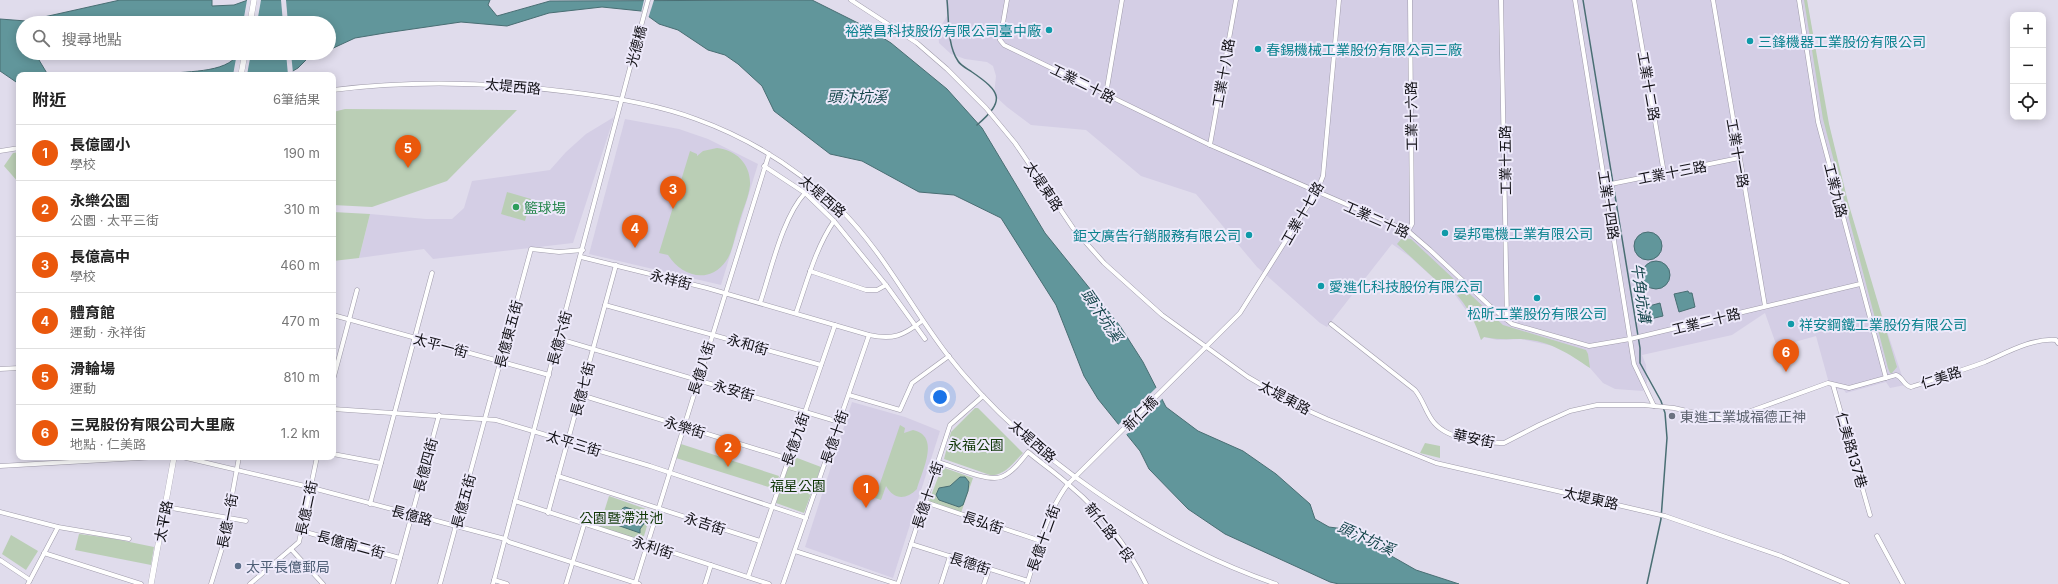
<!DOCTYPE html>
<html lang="zh-TW">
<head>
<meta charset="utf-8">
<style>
  body { margin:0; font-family:Inter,"Noto Sans TC",sans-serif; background:#f6f6f6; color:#222 }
  .controls { position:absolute; right:12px; top:12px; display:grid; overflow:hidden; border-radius:8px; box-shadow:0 2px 10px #0003 }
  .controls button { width:36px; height:36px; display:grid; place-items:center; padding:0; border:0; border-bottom:1px solid #e0e0e0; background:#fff; color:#222; font:20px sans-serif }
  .you { position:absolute; left:940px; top:397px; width:14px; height:14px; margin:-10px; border:3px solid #fff; border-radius:50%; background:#1a73e8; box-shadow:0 0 0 6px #1a73e833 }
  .badge { display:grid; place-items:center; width:26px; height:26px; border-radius:50%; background:#ea580c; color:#fff; font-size:13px; font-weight:700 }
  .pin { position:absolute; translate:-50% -33px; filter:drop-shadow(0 1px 2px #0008) }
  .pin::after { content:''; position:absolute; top:21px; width:14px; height:12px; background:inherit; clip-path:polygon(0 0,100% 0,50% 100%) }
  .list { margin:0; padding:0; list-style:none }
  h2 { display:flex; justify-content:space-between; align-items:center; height:52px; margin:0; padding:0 16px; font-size:17px }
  h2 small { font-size:13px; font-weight:400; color:#767676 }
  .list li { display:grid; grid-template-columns:26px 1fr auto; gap:12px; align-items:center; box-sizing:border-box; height:56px; padding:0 16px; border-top:1px solid #e0e0e0 }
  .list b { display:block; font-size:15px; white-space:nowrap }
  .list p { margin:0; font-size:13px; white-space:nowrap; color:#767676 }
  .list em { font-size:13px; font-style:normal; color:#767676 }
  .icon { flex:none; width:22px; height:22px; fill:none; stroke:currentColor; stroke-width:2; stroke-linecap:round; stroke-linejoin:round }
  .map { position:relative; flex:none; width:2058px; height:584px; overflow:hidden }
  .search { position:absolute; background:#fff; box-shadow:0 2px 10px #0003; left:16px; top:16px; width:320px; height:44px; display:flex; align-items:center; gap:10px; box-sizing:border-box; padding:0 14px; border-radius:22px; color:#767676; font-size:15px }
  .panel { position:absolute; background:#fff; box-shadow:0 2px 10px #0003; left:16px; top:72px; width:320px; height:388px; border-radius:8px }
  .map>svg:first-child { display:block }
  .built { fill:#d4cee5 }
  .green { fill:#baceb5 }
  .water { fill:#61969b; stroke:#496e73 }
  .pier { fill:#e0dcec }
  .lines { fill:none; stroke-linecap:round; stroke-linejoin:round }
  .stream { stroke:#496e73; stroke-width:1.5 }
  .street-casing { stroke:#9f9baa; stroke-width:5 }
  .secondary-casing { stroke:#9f9baa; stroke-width:6 }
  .street { stroke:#fff; stroke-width:4 }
  .secondary { stroke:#fff; stroke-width:5.5 }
  .culture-dot { fill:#0f9aa8; stroke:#ede9fa; stroke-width:1.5 }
  .leisure-dot { fill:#2e9e5b; stroke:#ede9fa; stroke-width:1.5 }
  .worship-dot { fill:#6b7280; stroke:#ede9fa; stroke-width:1.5 }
  .service-dot { fill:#5c6f8a; stroke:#ede9fa; stroke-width:1.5 }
  .labels { text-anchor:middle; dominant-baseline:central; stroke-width:4; stroke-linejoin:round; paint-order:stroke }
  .culture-label { font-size:14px; fill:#0d838f; stroke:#ede9fa; text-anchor:start }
  .street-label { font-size:14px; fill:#111015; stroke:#ede9fa }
  .leisure-label { font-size:14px; fill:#27864d; stroke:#ede9fa; text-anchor:start }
  .worship-label { font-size:14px; fill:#5b616d; stroke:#ede9fa; text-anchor:start }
  .park-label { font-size:14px; fill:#103706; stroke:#ede9fa }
  .service-label { font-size:14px; fill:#4e5e75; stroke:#ede9fa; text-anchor:start }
  .water-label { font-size:15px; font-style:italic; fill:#14454a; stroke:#ede9fa }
</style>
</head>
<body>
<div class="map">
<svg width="2058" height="584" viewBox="0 0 2058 584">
  <rect width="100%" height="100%" fill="#e0dcec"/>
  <g class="built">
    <polygon points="946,0 1807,0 1824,104 1845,193 1871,283 1905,385 1890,388 1886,382 1846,393 1844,390 1830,387 1816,336 1777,347 1765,313 1732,335 1642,355 1646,365 1647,382 1643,391 1615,389 1603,383 1590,368 1567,352 1553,346 1521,339 1497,340 1484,337 1481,340 1476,324 1453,292 1446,285 1439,283 1409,256 1392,244 1327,327 1320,323 1257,267 1196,194 1141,176 1086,130 1031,125 1007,107 994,95 996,76 993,66 987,62 965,59 951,54 939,43 938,31 947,16"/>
    <polygon points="614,117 573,243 433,259 424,249 359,258 370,214 426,219 452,219 464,208 472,181 550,170 566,152 586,134"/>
    <polygon points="625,119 679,129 708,139 758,164 721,285 589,254"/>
    <polygon points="852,402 905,417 940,431 893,578 805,547"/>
  </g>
  <g class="green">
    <polygon points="1804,0 1807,0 1829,124 1848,202 1897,367 1892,373 1890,373 1888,368 1823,119"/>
    <polygon points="345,109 517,110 447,181 372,207 333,205 333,112"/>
    <path d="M717,148C736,150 751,164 750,185C749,197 742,211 739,223C735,234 733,252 726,261C709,285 681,276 668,255L659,253L690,151L697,154V156L703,151Z"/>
    <polygon points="19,152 19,183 4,166 13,153"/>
    <polygon points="507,192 531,199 525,221 501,214"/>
    <polygon points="333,212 370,214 359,258 333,261"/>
    <path d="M1402,238L1411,239L1503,325L1586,350L1588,354L1590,368C1568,353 1548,340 1521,339C1508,339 1497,340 1484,337L1481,340C1475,320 1460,289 1439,283L1397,244Z"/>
    <path d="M975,408H978L1023,453C1014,462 1004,477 990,475L944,459L951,432Z"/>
    <path d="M900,425L905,428L904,433L913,430C941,436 922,471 917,489C906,500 894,500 886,486L881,500L875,498Z"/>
    <polygon points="1425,443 1440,446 1440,458 1420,453"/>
    <polygon points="681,444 779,476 775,489 676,458"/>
    <polygon points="792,456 821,467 804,513 776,503"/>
    <polygon points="942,467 973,478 961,513 929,501"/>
    <polygon points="609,496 646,509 650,516 644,536 638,540 599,528"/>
    <polygon points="79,534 110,538 154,547 151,565 75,550"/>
    <polygon points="11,535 38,551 26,570 2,554"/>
  </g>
  <g class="water">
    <polygon points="120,0 212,0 212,6 234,5 248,0 490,0 488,5 497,16 550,1 812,0 864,26 891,43 947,89 982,128 1045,233 1120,326 1143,362 1166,407 1198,431 1243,451 1276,474 1310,504 1315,519 1329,527 1344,529 1416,570 1459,584 1339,584 1330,582 1225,534 1188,509 1149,469 1140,451 1098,399 1084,376 1056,305 1001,218 954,195 919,192 862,161 830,154 774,111 762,86 738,64 725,55 708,50 678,30 659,24 641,11 602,7 549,13 507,26 461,22 385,33 355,38 329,50 329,23 23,23 23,53 41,53 39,60 48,75 19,75 19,84 0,71 0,19 26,21"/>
    <path d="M239,53H322L307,59L298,68L286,75H160C183,70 226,75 239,53Z"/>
    <circle cx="1648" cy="246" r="14"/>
    <circle cx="1656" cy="275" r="14"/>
    <polygon points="1688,291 1689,293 1692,293 1695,307 1679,312 1674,294"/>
    <polygon points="1660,303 1663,316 1646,320 1642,308"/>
    <polygon points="960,477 965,477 969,482 968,491 963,505 959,507 939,500 936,495 939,488 950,486"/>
    <polygon points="625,507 644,513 646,521 640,529 640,533 617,525 622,509"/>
  </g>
  <g class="pier">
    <polygon points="247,0 261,0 257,23 243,23"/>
    <polygon points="281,0 286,0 288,23 283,23"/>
    <polygon points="644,0 654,0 648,19 641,13"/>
    <polygon points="237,53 251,53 247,75 233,75"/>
    <polygon points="286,53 291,53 293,73 290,75 288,75"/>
    <polygon points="1158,386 1163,398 1125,436 1117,426"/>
  </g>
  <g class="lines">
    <g class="stream">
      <path d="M947,0C949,18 947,45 958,61C961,66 968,69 972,72C1001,92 1006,100 977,125"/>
      <polyline points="1583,0 1640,348 1640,363 1661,401 1665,413 1667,438 1661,519 1647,584"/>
    </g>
    <g class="street-casing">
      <g id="street">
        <polyline points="851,0 917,43 947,69 986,108 1015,143 1073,228 1104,263 1162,315 1248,377 1298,406 1327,419 1436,463 1665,516 1781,556 1847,584"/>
        <polyline points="1007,0 1000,40 1004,45 1210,145 1408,231 1430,250 1490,306 1512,324 1589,346 1630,339 1860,284"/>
        <polyline points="1501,0 1507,320"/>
        <polyline points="1575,0 1634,364 1654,406"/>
        <polyline points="1634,0 1664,173"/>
        <polyline points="1713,0 1765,306"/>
        <polyline points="1799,0 1818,122 1886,378"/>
        <path d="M333,90C412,80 490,82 570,92C612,97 656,104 696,119C749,138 799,170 839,208C883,251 910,306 946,353C1025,455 1154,542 1276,584"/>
        <polyline points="1106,94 1122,0"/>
        <polyline points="1210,145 1236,0"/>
        <polyline points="0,151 19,148"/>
        <polyline points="764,166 805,193 834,221 886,285 925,339"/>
        <polyline points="1606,185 1739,158"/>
        <polyline points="1408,231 1412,224 1410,0"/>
        <path d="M581,257L707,288L869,335C893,340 903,336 922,321"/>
        <polyline points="810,271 866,290 877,290 886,285"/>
        <path d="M760,303C771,271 782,218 805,193"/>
        <polyline points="605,305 821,365"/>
        <path d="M796,313C807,282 815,249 834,221"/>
        <polyline points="333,315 549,375"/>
        <path d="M1331,324L1415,390C1423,400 1425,410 1432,420C1445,439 1478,442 1500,443H1504L1539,425L1570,411L1597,405H1644L1674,408L1726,420L1828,383L1849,388L1896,375C1903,377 1903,385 1911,387C1935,379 1960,371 1985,362C2006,353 2032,338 2056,340L2058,343"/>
        <polyline points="558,341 566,341 839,422"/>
        <polyline points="0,369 19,368"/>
        <polyline points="333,380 357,290"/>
        <polyline points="1833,385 1870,515"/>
        <polyline points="581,395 789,459"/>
        <polyline points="849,395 900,410 912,383 949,356"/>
        <polyline points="333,409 496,420 650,466 806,518"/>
        <polyline points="333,454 381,463"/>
        <polyline points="182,457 305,486 505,539 509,542 639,584"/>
        <path d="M938,462C952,466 987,482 1001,477C1012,473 1021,461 1028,452C1041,463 1056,473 1069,485C1101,511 1128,547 1146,584"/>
        <polyline points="0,466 157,457"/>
        <polyline points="558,476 760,541"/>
        <polyline points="515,501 769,584"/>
        <polyline points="925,502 1041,541"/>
        <polyline points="370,504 432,273"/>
        <polyline points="166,507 246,521"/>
        <polyline points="0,512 58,527 129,539"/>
        <polyline points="548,513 616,265"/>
        <polyline points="302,531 400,558"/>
        <polyline points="1877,536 1903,584"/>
        <polyline points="911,544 1028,581"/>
        <polyline points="291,549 323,584"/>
        <polyline points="795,551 897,584"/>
        <polyline points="44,553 141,584"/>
        <polyline points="0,560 30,580"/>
        <polyline points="748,577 835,325"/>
        <polyline points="494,580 507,584"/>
        <polyline points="28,584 58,527"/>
        <polyline points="211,584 223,545 239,457"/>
        <polyline points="250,584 299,542 317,457"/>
        <polyline points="393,584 439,415"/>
        <polyline points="440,584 531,249 559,252 583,250"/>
        <polyline points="493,584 648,0"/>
        <polyline points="566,584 584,525"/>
        <polyline points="635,584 769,154"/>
        <polyline points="705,584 711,565"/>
        <polyline points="783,584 869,335"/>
        <polyline points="898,584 950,425 983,396"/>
        <polyline points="941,584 950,556"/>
        <polyline points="984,584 989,569"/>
        <path d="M1027,584C1038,550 1046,513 1068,484L1240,313L1317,191L1323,176L1339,0"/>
      </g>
    </g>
    <g class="secondary-casing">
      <g id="secondary">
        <polyline points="250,23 254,0"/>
        <polyline points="241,75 245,53"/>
        <polyline points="151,584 174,457"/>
      </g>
    </g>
    <use href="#street" class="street"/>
    <use href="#secondary" class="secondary"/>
  </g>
  <g class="culture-dot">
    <circle cx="1049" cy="30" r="4"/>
    <circle cx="1750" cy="41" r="4"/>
    <circle cx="1258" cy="49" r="4"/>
    <circle cx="1445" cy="233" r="4"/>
    <circle cx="1249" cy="235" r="4"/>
    <circle cx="1321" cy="286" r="4"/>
    <circle cx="1537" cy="298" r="4"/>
    <circle cx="1791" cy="324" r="4"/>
  </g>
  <circle class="leisure-dot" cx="516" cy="207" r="4"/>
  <circle class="worship-dot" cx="1672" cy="416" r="4"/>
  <circle class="service-dot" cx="238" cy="566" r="4"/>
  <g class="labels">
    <g class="culture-label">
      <text x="1041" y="30" text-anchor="end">裕榮昌科技股份有限公司臺中廠</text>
      <text x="1758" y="41">三鋒機器工業股份有限公司</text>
      <text x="1266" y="49">春錫機械工業股份有限公司三廠</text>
      <text x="1453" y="233">晏邦電機工業有限公司</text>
      <text x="1241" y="235" text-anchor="end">鉅文廣告行銷服務有限公司</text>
      <text x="1329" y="286">愛進化科技股份有限公司</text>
      <text x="1537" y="313" text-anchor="middle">松昕工業股份有限公司</text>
      <text x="1799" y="324">祥安鋼鐵工業股份有限公司</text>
    </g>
    <g class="street-label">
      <text transform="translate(636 46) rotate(-75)">光德橋</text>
      <text transform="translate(1223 73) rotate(-80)">工業十八路</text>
      <text transform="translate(1083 83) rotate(26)">工業二十路</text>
      <text transform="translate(513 86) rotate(5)">太堤西路</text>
      <text transform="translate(1649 86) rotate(80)">工業十二路</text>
      <text transform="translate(1411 116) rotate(-91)">工業十六路</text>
      <text transform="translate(1738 153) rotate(80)">工業十一路</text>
      <text transform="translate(1505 160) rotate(-91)">工業十五路</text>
      <text transform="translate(1672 172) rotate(-11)">工業十三路</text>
      <text transform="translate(1044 186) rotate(56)">太堤東路</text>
      <text transform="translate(1836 190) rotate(76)">工業九路</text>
      <text transform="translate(823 196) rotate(41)">太堤西路</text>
      <text transform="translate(1609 205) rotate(81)">工業十四路</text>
      <text transform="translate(1302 213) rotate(-60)">工業十七路</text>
      <text transform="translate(1377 219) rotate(24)">工業二十路</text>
      <text transform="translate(671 279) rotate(14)">永祥街</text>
      <text transform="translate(1706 321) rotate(-14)">工業二十路</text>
      <text transform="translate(508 334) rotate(-75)">長億東五街</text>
      <text transform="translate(559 338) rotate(-75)">長億六街</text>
      <text transform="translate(748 344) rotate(16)">永和街</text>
      <text transform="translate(441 345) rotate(15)">太平一街</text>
      <text transform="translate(701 368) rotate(-72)">長億八街</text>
      <text transform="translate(1941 377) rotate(-18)">仁美路</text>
      <text transform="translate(582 389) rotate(-75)">長億七街</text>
      <text transform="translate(734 390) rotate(16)">永安街</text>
      <text transform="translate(1285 397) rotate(28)">太堤東路</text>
      <text transform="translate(1140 413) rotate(-45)">新仁橋</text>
      <text transform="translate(685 427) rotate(17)">永樂街</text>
      <text transform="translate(834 437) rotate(-71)">長億十街</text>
      <text transform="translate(1474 438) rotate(12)">華安街</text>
      <text transform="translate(795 439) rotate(-71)">長億九街</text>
      <text transform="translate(1033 441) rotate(41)">太堤西路</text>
      <text transform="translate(574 443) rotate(17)">太平三街</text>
      <text transform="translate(1852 450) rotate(74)">仁美路137巷</text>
      <text transform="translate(425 465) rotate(-75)">長億四街</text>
      <text transform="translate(927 495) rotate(-72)">長億十一街</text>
      <text transform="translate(1591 498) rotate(13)">太堤東路</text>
      <text transform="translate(463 501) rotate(-75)">長億五街</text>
      <text transform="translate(306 508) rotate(-78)">長億二街</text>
      <text transform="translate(412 515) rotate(15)">長億路</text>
      <text transform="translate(163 521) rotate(-79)">太平路</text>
      <text transform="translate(227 521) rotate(-79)">長億一街</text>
      <text transform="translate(983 522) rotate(18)">長弘街</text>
      <text transform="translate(705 523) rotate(18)">永吉街</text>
      <text transform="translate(1110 532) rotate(52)">新仁路一段</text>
      <text transform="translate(1043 538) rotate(-70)">長億十二街</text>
      <text transform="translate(351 544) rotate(15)">長億南二街</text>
      <text transform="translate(653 547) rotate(18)">永利街</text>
      <text transform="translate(970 563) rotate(18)">長德街</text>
    </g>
    <g class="leisure-label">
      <text x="524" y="207">籃球場</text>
    </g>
    <g class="worship-label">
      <text x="1680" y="416">東進工業城福德正神</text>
    </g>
    <g class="park-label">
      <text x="976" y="444">永福公園</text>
      <text x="798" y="485">福星公園</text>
      <text x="621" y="517">公園暨滯洪池</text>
    </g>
    <g class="service-label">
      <text x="246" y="566">太平長億郵局</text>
    </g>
    <g class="water-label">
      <text x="857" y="96">頭汴坑溪</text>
      <text transform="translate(1641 293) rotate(82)">牛角坑溝</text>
      <text transform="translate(1102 315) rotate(56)">頭汴坑溪</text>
      <text transform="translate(1366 538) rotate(24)">頭汴坑溪</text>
    </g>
  </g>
</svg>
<div class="controls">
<button>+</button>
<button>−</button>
<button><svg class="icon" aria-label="locate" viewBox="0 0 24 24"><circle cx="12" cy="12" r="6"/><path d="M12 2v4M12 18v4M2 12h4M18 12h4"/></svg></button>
</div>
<div class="you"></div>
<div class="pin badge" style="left:866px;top:508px">1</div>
<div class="pin badge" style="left:728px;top:467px">2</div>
<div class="pin badge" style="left:673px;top:209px">3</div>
<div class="pin badge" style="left:635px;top:248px">4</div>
<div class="pin badge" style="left:408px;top:168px">5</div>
<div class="pin badge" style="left:1786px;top:372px">6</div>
<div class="search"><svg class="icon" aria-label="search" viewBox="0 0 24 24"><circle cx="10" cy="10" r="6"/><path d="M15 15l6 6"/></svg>搜尋地點</div>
<section class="panel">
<h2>附近<small>6筆結果</small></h2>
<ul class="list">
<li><span class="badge">1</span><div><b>長億國小</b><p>學校</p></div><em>190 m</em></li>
<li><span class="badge">2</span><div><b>永樂公園</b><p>公園 · 太平三街</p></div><em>310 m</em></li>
<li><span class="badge">3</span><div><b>長億高中</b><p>學校</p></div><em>460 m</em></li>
<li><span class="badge">4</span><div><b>體育館</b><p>運動 · 永祥街</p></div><em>470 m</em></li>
<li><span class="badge">5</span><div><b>滑輪場</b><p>運動</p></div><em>810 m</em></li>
<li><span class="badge">6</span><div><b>三晃股份有限公司大里廠</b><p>地點 · 仁美路</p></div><em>1.2 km</em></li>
</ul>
</section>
</div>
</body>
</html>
